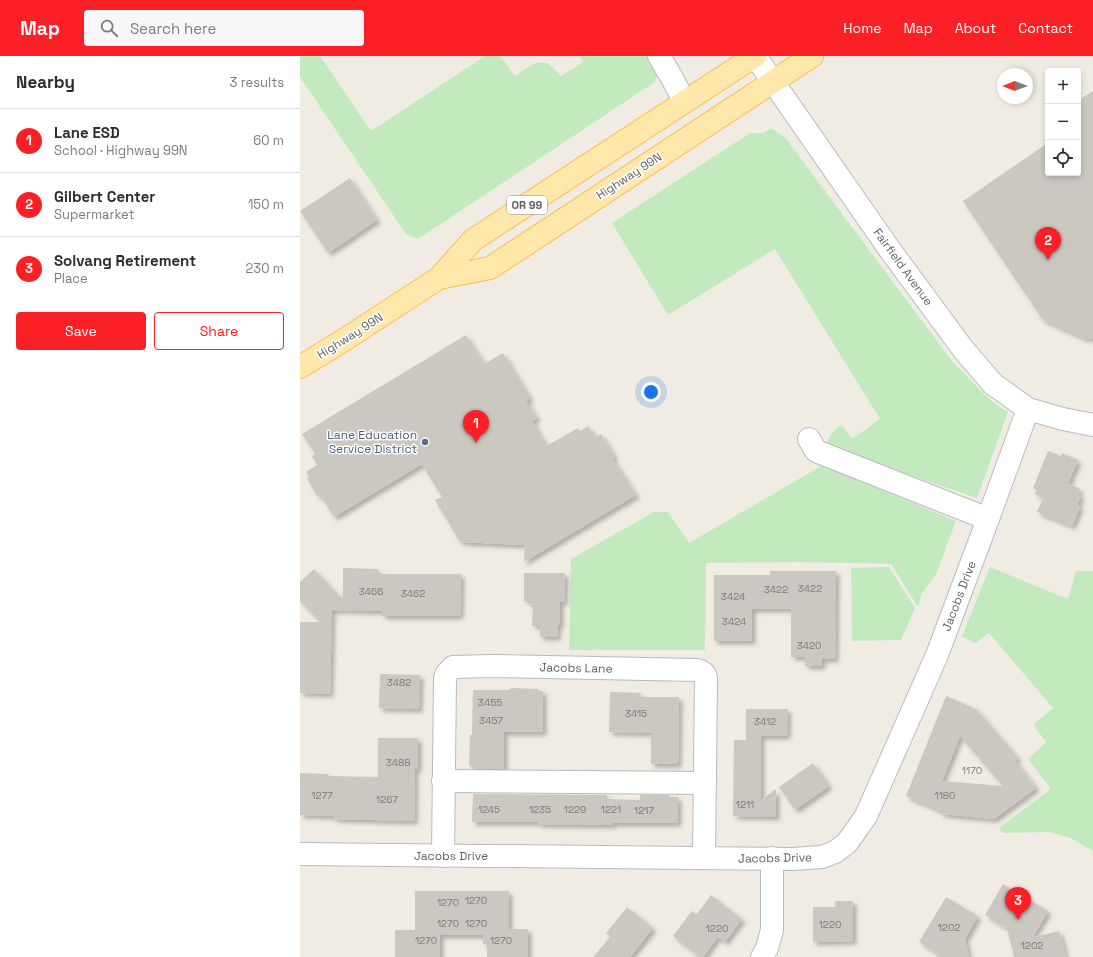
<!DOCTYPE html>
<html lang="en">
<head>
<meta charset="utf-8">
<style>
  body { margin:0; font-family:"Space Grotesk",sans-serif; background:#f7f7f7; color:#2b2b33 }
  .controls { position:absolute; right:12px; top:12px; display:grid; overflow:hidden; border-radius:4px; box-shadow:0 2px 6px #0003 }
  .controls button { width:36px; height:36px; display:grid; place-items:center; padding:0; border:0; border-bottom:1px solid #e1e1e2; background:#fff; color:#2b2b33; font:20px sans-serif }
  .compass { position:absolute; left:697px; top:12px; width:36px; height:36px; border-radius:50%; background:#fff; box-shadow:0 2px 6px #0003; rotate:270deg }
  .you { position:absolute; left:351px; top:336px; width:14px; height:14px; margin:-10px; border:3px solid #fff; border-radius:50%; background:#1a73e8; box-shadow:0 0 0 6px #1a73e833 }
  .badge { display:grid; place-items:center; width:26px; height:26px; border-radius:50%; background:#fa2026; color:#fff; font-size:13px; font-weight:700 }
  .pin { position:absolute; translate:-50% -33px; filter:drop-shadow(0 1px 2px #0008) }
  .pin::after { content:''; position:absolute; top:21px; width:14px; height:12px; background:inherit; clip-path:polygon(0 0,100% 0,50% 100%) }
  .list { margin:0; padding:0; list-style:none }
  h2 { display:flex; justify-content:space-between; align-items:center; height:52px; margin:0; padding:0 16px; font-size:17px }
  h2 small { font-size:13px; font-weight:400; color:#7c7c81 }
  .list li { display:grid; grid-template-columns:26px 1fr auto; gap:12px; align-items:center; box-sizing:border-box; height:64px; padding:0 16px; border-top:1px solid #e1e1e2 }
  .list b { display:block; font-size:15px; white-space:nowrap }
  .list p { margin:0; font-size:13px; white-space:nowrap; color:#7c7c81 }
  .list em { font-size:13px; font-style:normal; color:#7c7c81 }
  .actions { display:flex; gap:8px; padding:12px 16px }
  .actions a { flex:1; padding:9px 0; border:1px solid #fa2026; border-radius:4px; text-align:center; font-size:14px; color:#fa2026 }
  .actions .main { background:#fa2026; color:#fff }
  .icon { flex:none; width:22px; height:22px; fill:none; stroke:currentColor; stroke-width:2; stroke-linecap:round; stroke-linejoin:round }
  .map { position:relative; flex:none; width:793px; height:901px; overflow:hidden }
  header { display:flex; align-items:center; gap:24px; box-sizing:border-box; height:56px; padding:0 20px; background:#fa2026; color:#fff }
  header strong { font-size:19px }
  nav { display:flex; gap:22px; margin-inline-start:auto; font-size:14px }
  .search { width:280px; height:36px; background:#f7f7f7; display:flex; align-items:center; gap:10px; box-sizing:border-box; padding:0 14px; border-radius:4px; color:#7c7c81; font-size:15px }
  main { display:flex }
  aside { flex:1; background:#fff }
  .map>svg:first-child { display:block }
  .green { fill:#c3eabe }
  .building { fill:#cbc7c1; fill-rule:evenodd; filter:url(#shadow) }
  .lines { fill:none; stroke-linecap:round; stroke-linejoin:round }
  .minor-casing { stroke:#b7bbc0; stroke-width:24 }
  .major-casing { stroke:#ffbb4e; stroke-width:24 }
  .minor { stroke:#fff; stroke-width:22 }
  .major { stroke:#ffe8aa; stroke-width:22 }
  .service-dot { fill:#5c6f8a; stroke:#fff; stroke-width:1.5 }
  .labels { text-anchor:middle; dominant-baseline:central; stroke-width:3; stroke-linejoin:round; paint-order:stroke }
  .number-label { font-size:10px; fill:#787b7d }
  .shield { fill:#fff; stroke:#8d9194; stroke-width:1 }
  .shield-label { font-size:11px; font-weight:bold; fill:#5c6266 }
  .street-label { font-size:12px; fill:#5c6266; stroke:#fff }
  .service-label { font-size:12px; fill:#4e5e75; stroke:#fff; text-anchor:end }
</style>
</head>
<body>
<header>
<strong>Map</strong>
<div class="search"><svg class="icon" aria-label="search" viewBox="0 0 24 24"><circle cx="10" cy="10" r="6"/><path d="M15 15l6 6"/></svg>Search here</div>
<nav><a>Home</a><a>Map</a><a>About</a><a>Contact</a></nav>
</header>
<main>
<aside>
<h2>Nearby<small>3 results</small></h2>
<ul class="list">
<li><span class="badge">1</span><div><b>Lane ESD</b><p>School · Highway 99N</p></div><em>60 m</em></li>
<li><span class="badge">2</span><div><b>Gilbert Center</b><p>Supermarket</p></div><em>150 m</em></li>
<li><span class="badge">3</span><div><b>Solvang Retirement</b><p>Place</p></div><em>230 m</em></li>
</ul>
<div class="actions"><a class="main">Save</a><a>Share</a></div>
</aside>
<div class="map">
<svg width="793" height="901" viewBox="0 0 793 901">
  <defs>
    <filter id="shadow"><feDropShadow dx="3.5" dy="3.5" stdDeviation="2" flood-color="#0004"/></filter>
  </defs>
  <rect width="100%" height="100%" fill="#f0ece4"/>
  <g class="green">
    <path d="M0,0H20L71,75L185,0H200L215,20C223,15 236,3 247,7C252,10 257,16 261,20L283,6L280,0H347L358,16L355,26L118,183L106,178L0,21Z"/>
    <path d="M471,72L486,82L490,88L652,305L683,337L697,349L708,356L677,442L529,392C525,380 534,375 542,369L552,383L580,363L475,193L368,259L312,167L450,77H464Z"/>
    <polygon points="523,409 656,465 636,518 622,537 618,551 591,508 496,506 406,507 405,594 269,594 271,503 354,456 368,456 389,487"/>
    <polygon points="589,511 615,552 601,584 552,585 551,512"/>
    <polygon points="690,511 768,543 776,515 793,515 793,795 771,782 749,776 703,777 699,772 751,733 728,703 746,686 735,671 735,667 753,652 689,577 676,587 672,586 662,580"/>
  </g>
  <g class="building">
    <polygon points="793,35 793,283 784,282 743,264 663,145 748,87 748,117 778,117 778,45"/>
    <polygon points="50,122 77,164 28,197 0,155"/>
    <polygon points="166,279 184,308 203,297 230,342 226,345 237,362 232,365 246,390 278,372 280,375 288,370 295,381 301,378 315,401 312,402 336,439 224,506 225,489 160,486 135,444 142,441 122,408 34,461 20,439 18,441 7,423 9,421 6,416 17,409 12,400 15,398 2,378"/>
    <polygon points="748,395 761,400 762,397 778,404 768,428 780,433 778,438 781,440 777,449 780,451 772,470 737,456 743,442 735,438 736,434 733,432"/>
    <polygon points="43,512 78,513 78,518 161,518 160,560 82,560 82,555 32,554 30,638 0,637 0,566 20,566 0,545 0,526 14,513 43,544"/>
    <polygon points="470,515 536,515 535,603 522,603 522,610 505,610 505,601 491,601 491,553 452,553 452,585 414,585 414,519 470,519"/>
    <polygon points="224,517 265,517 264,546 260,546 260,569 258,569 257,581 240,581 240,570 232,570 233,551 230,551 230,545 224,545"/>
    <polygon points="80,618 120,619 119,653 79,652"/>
    <polygon points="210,632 238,633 238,635 243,635 243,676 204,676 204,713 173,713 173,710 169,710 170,679 172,679 173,634 210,634"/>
    <polygon points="310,636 341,637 340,641 379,641 378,708 351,708 351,677 309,676"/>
    <path d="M646,640L676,653L718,702L715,704L736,732L694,763L641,758V755L606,740ZM660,680L703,730L642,725Z"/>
    <polygon points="446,653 488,653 487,680 461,680 461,744 476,733 476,761 433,760 434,684 446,684"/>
    <polygon points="78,682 118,682 118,713 115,713 114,765 34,763 34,760 0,759 0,717 28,718 28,720 78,721"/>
    <polygon points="513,707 529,730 495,754 479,731"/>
    <polygon points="173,738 307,739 307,743 340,744 340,739 369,739 369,741 378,741 378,767 313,767 313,769 238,768 238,766 172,766"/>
    <polygon points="703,828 748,855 733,881 759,875 766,901 714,901 707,872 685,859"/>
    <polygon points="115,835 209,835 209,873 228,873 228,901 187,901 187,888 183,888 183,879 140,879 140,901 95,901 95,874 115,874"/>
    <polygon points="411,839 442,863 425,886 418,881 403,901 401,901 373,880 392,855 397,858"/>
    <polygon points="646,841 678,860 665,883 669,901 643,901 619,886"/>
    <polygon points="535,845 553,845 553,885 513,886 513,851 535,851"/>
    <polygon points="327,851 353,872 330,901 293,901 310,881 306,877"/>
  </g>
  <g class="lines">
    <g class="minor-casing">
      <g id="minor">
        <polyline points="359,0 372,22 384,45"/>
        <polyline points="455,0 590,194 663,293 693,328 728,353 763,363 793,369"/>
        <polyline points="509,383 516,395 688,463"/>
        <polyline points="143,725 405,727"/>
        <polyline points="0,798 493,803 522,801 535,796 547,787 566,760 637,599 688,463 728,353"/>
        <path d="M143,800L145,622L147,617L153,611L191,610L397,614C402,615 405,617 406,622L404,802"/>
        <polyline points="462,901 467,892 472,874 472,802"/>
      </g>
    </g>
    <g class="major-casing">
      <g id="major">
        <polyline points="139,222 190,212 512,0"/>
        <polyline points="0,311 44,284 139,222 173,184 455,0"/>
      </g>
    </g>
    <use href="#minor" class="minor"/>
    <use href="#major" class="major"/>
  </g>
  <circle class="service-dot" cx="125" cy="386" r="4"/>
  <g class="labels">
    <g class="number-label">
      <text x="510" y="532">3422</text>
      <text x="476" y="533">3422</text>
      <text x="71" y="535">3466</text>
      <text x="113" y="537">3462</text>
      <text x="433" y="540">3424</text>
      <text x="434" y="565">3424</text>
      <text x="509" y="589">3420</text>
      <text x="99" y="626">3482</text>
      <text x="190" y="646">3455</text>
      <text x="336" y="657">3415</text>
      <text x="191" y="664">3457</text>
      <text x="465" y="665">3412</text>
      <text x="98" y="706">3488</text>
      <text x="672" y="714">1170</text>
      <text x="22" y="739">1277</text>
      <text x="645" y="739">1180</text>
      <text x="87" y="743">1267</text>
      <text x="445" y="748">1211</text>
      <text x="189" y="753">1245</text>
      <text x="240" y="753">1235</text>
      <text x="275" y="753">1229</text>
      <text x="311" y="753">1221</text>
      <text x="344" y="754">1217</text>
      <text x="176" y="844">1270</text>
      <text x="148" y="846">1270</text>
      <text x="148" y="867">1270</text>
      <text x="176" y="867">1270</text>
      <text x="530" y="868">1220</text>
      <text x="649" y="871">1202</text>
      <text x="417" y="872">1220</text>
      <text x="126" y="884">1270</text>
      <text x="201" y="884">1270</text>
      <text x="732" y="889">1202</text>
    </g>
    <rect class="shield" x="207" y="140" width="40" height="18" rx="3"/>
    <g class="shield-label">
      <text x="227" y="149">OR 99</text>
    </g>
    <g class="street-label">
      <text transform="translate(329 120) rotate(-33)">Highway 99N</text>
      <text transform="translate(603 211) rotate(54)">Fairfield Avenue</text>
      <text transform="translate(50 280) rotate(-32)">Highway 99N</text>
      <text transform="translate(659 540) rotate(-69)">Jacobs Drive</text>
      <text transform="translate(276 612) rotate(1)">Jacobs Lane</text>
      <text x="151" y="800">Jacobs Drive</text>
      <text transform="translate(475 802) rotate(-1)">Jacobs Drive</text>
    </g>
    <g class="service-label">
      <text x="117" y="379">Lane Education<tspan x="117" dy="14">Service District</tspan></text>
    </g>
  </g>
</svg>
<div class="controls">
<button>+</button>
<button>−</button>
<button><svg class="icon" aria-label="locate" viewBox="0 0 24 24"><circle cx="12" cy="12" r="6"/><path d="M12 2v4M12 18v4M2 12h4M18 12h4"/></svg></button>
</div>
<svg class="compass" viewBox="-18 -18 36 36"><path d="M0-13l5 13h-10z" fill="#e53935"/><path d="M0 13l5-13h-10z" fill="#7c7c81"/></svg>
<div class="you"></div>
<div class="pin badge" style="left:176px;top:387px">1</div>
<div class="pin badge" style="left:748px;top:204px">2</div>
<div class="pin badge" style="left:718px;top:864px">3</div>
</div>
</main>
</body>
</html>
